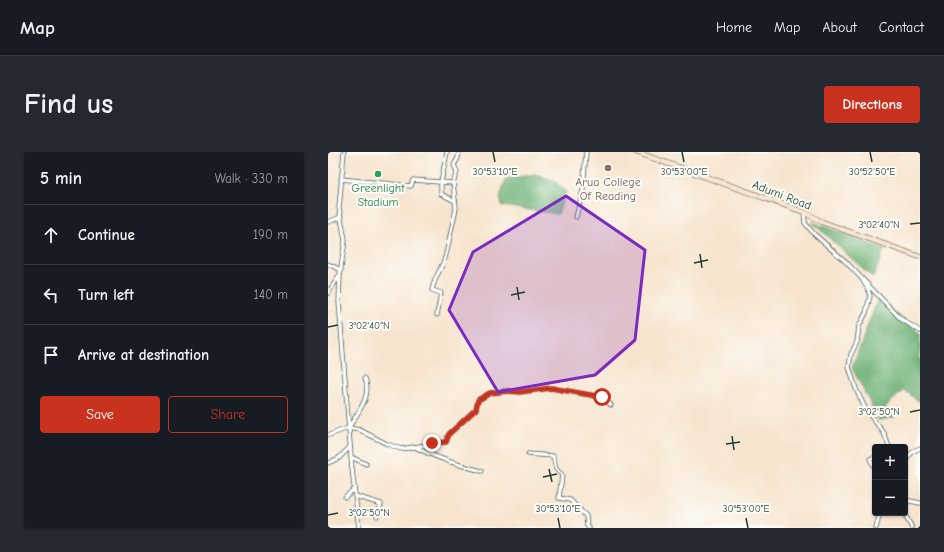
<!DOCTYPE html>
<html lang="en">
<head>
<meta charset="utf-8">
<style>
  body { margin:0; font-family:"Comic Neue",sans-serif; background:#242831; color:#f1f3f6 }
  .controls { position:absolute; right:12px; bottom:12px; display:grid; overflow:hidden; border-radius:4px; box-shadow:0 1px 3px #0004 }
  .controls button { width:36px; height:36px; display:grid; place-items:center; padding:0; border:0; border-bottom:1px solid #363941; background:#171b24; color:#f1f3f6; font:20px sans-serif }
  .stop { position:absolute; width:12px; height:12px; margin:-9px; border:3px solid #c8321e; border-radius:50%; background:#fff }
  .stop.end { background:#c8321e; border-color:#fff; box-shadow:0 1px 4px #0008 }
  .list { margin:0; padding:0; list-style:none }
  h2 { display:flex; justify-content:space-between; align-items:center; height:52px; margin:0; padding:0 16px; font-size:17px }
  h2 small { font-size:13px; font-weight:400; color:#9ea1a6 }
  .list li { display:grid; grid-template-columns:26px 1fr auto; gap:12px; align-items:center; box-sizing:border-box; height:60px; padding:0 16px; border-top:1px solid #363941 }
  .list b { display:block; font-size:15px; white-space:nowrap }
  .list em { font-size:13px; font-style:normal; color:#9ea1a6 }
  .actions { display:flex; gap:8px; padding:12px 16px }
  .actions a { flex:1; padding:9px 0; border:1px solid #c8321e; border-radius:4px; text-align:center; font-size:14px; color:#c8321e }
  .actions .main { background:#c8321e; color:#fff }
  .icon { flex:none; width:22px; height:22px; fill:none; stroke:currentColor; stroke-width:2; stroke-linecap:round; stroke-linejoin:round }
  .map { position:relative; flex:none; width:592px; height:376px; overflow:hidden; border-radius:4px }
  header { display:flex; align-items:center; gap:24px; box-sizing:border-box; height:56px; padding:0 20px; background:#171b24; border-bottom:1px solid #363941 }
  header strong { font-size:19px }
  nav { display:flex; gap:22px; margin-inline-start:auto; font-size:14px }
  .intro { display:flex; align-items:center; justify-content:space-between; box-sizing:border-box; height:96px; padding:0 24px }
  h1 { margin:0; font-size:28px }
  .button { padding:10px 18px; border-radius:4px; background:#c8321e; color:#fff; font-size:14px; font-weight:700 }
  main { display:flex; gap:24px; padding:0 24px }
  aside { flex:1; background:#171b24; border-radius:4px; box-shadow:0 1px 3px #0004 }
  .map>svg:first-child { display:block }
  .forest { fill:#6cb074; stroke:#467654 }
  .lines { fill:none; stroke-linecap:round; stroke-linejoin:round }
  .minor-casing { stroke:#3f564b; stroke-width:5 }
  .secondary-casing { stroke:#3f564b; stroke-width:6 }
  .minor { stroke:#fff; stroke-width:3.5 }
  .secondary { stroke:#fbe5cf; stroke-width:5 }
  .route { stroke:#c8321e; stroke-width:5 }
  .marked { fill:#7b2cbf; fill-opacity:0.2; stroke:#7b2cbf; stroke-width:3; stroke-linejoin:round }
  .ticks { fill:none; stroke:#1f3d34; stroke-width:1.5 }
  .education-dot { fill:#8d6e63; stroke:#fdfcf7; stroke-width:1.5 }
  .leisure-dot { fill:#2e9e5b; stroke:#fdfcf7; stroke-width:1.5 }
  .labels { text-anchor:middle; dominant-baseline:central; stroke-width:4; stroke-linejoin:round; paint-order:stroke }
  .education-label { font-size:12px; fill:#785e54; stroke:#fdfcf7 }
  .leisure-label { font-size:12px; fill:#27864d; stroke:#fdfcf7 }
  .street-label { font-size:12px; fill:#1f3d34; stroke:#fdfcf7 }
  .ticks-label { font-size:10px; text-anchor:middle; fill:#1f3d34; stroke:#fdfcf7; stroke-width:4; stroke-linejoin:round; paint-order:stroke }
</style>
</head>
<body>
<header>
<strong>Map</strong>
<nav><a>Home</a><a>Map</a><a>About</a><a>Contact</a></nav>
</header>
<div class="intro"><h1>Find us</h1><a class="button">Directions</a></div>
<main>
<aside>
<h2>5 min<small>Walk · 330 m</small></h2>
<ul class="list">
<li><svg class="icon" aria-label="ahead" viewBox="0 0 24 24"><path d="M12 20V5M6 11l6-6 6 6"/></svg><div><b>Continue</b></div><em>190 m</em></li>
<li><svg class="icon" aria-label="left" viewBox="0 0 24 24"><path d="M17 20v-9H6M10 6l-5 5 5 5"/></svg><div><b>Turn left</b></div><em>140 m</em></li>
<li><svg class="icon" aria-label="arrive" viewBox="0 0 24 24"><path d="M6 21V4h12l-3 4 3 4H6"/></svg><div><b>Arrive at destination</b></div></li>
</ul>
<div class="actions"><a class="main">Save</a><a>Share</a></div>
</aside>
<div class="map">
<svg width="592" height="376" viewBox="0 0 592 376">
  <rect width="100%" height="100%" fill="#fdfcf7"/>
  <filter id="ink" filterUnits="userSpaceOnUse"><feTurbulence type="fractalNoise" baseFrequency=".025" numOctaves="2"/><feDisplacementMap in="SourceGraphic" scale="8" xChannelSelector="R" yChannelSelector="G"/><feConvolveMatrix kernelMatrix="1 2 1 2 8 2 1 2 1" color-interpolation-filters="sRGB"/></filter>
  <filter id="wash" filterUnits="userSpaceOnUse"><feTurbulence type="fractalNoise" baseFrequency=".012" numOctaves="4" result="noise"/><feDisplacementMap in="SourceGraphic" scale="16" xChannelSelector="R" yChannelSelector="G"/><feGaussianBlur stdDeviation="0.9" result="paint"/><feColorMatrix in="noise" values="0 0 0 0 0 0 0 0 0 0 0 0 0 0 0 0 0 1.4 0 .05"/><feComposite in="paint" operator="in"/></filter>
  <g filter="url(#wash)">
    <rect width="100%" height="100%" fill="#f7e4ce"/>
    <g class="forest">
      <polygon points="206,22 225,28 238,39 230,62 174,54 172,45 178,27"/>
      <polygon points="484,70 556,97 545,126"/>
      <polygon points="550,146 592,181 592,250 576,238 557,255 567,265 551,268 524,216"/>
    </g>
  </g>
  <g filter="url(#ink)">
    <g class="lines">
      <g class="minor-casing">
        <g id="minor">
          <polyline points="16,0 11,56 17,88 12,122 11,150 24,317 31,376"/>
          <polyline points="119,0 113,30 113,42 127,49"/>
          <polyline points="13,27 83,34 85,28 125,31"/>
          <polyline points="476,60 477,71 486,82 517,109 573,167 592,179"/>
          <polyline points="248,65 255,38 258,0"/>
          <polyline points="0,70 13,65"/>
          <polyline points="0,112 13,118"/>
          <polyline points="534,127 540,137 542,144 538,161 531,174 529,190 523,202 521,215 528,237 538,258 556,281 561,295"/>
          <polyline points="0,141 12,123"/>
          <path d="M109,163L113,141L104,138C106,127 113,117 117,106C121,92 123,77 127,62L128,56L125,31L129,20L126,13L130,6L131,0"/>
          <path d="M21,275C30,260 44,245 37,226"/>
          <polyline points="1,283 20,276 32,278 59,292 73,297 118,290 121,282 148,257 150,248 162,241 179,239 191,240 223,236 273,245 283,253"/>
          <path d="M87,295C108,306 130,313 154,319"/>
          <polyline points="200,302 225,304 228,317 234,323 231,346 242,348 258,364 259,374 261,376"/>
          <polyline points="23,305 38,312"/>
          <polyline points="547,307 544,306 542,307 547,318"/>
          <path d="M577,310C581,303 584,299 592,296"/>
          <polyline points="0,311 11,306 22,295"/>
          <polyline points="27,344 53,352 49,364"/>
          <polyline points="17,345 26,337"/>
          <polyline points="577,348 592,351"/>
          <polyline points="576,361 584,376"/>
          <polyline points="548,376 552,361"/>
        </g>
      </g>
      <g class="secondary-casing">
        <polyline id="secondary" points="308,0 476,60 494,70 592,105"/>
      </g>
      <use href="#minor" class="minor"/>
      <use href="#secondary" class="secondary"/>
    </g>
  </g>
  <g class="lines" filter="url(#ink)">
    <polyline class="route" points="104,291 118,290 121,282 148,257 150,248 162,241 180,239 192,240 223,236 274,245"/>
  </g>
  <path class="marked" d="M238,44L317,98L307,188L267,223L170,240L121,158L145,100Z"/>
  <path class="ticks" d="M165,0L167,10M354,0L356,10M542,0L544,10M582,72L592,71M372,102L374,116M366,111L380,108M189,135L191,148M183,143L197,140M0,175L10,173M582,260L592,258M404,284L406,298M398,292L412,290M221,317L224,330M215,325L229,322M0,363L10,361M230,366L232,376M418,366L420,376"/>
  <circle class="education-dot" cx="280" cy="16" r="4"/>
  <circle class="leisure-dot" cx="50" cy="22" r="4"/>
  <g class="labels">
    <g class="education-label">
      <text x="280" y="30">Arua College<tspan x="280" dy="14">Of Reading</tspan></text>
    </g>
    <g class="leisure-label">
      <text x="50" y="36">Greenlight<tspan x="50" dy="14">Stadium</tspan></text>
    </g>
    <g class="street-label">
      <text transform="translate(454 43) rotate(21)">Adumi Road</text>
    </g>
  </g>
  <g class="ticks-label">
    <text x="167" y="23">30°53'10"E</text>
    <text x="356" y="23">30°53'00"E</text>
    <text x="544" y="23">30°52'50"E</text>
    <text x="551" y="76">3°02'40"N</text>
    <text x="41" y="177">3°02'40"N</text>
    <text x="551" y="263">3°02'50"N</text>
    <text x="230" y="360">30°53'10"E</text>
    <text x="418" y="360">30°53'00"E</text>
    <text x="41" y="364">3°02'50"N</text>
  </g>
</svg>
<div class="controls">
<button>+</button>
<button>−</button>
</div>
<div class="stop" style="left:274px;top:245px"></div>
<div class="stop end" style="left:104px;top:291px"></div>
</div>
</main>
</body>
</html>
